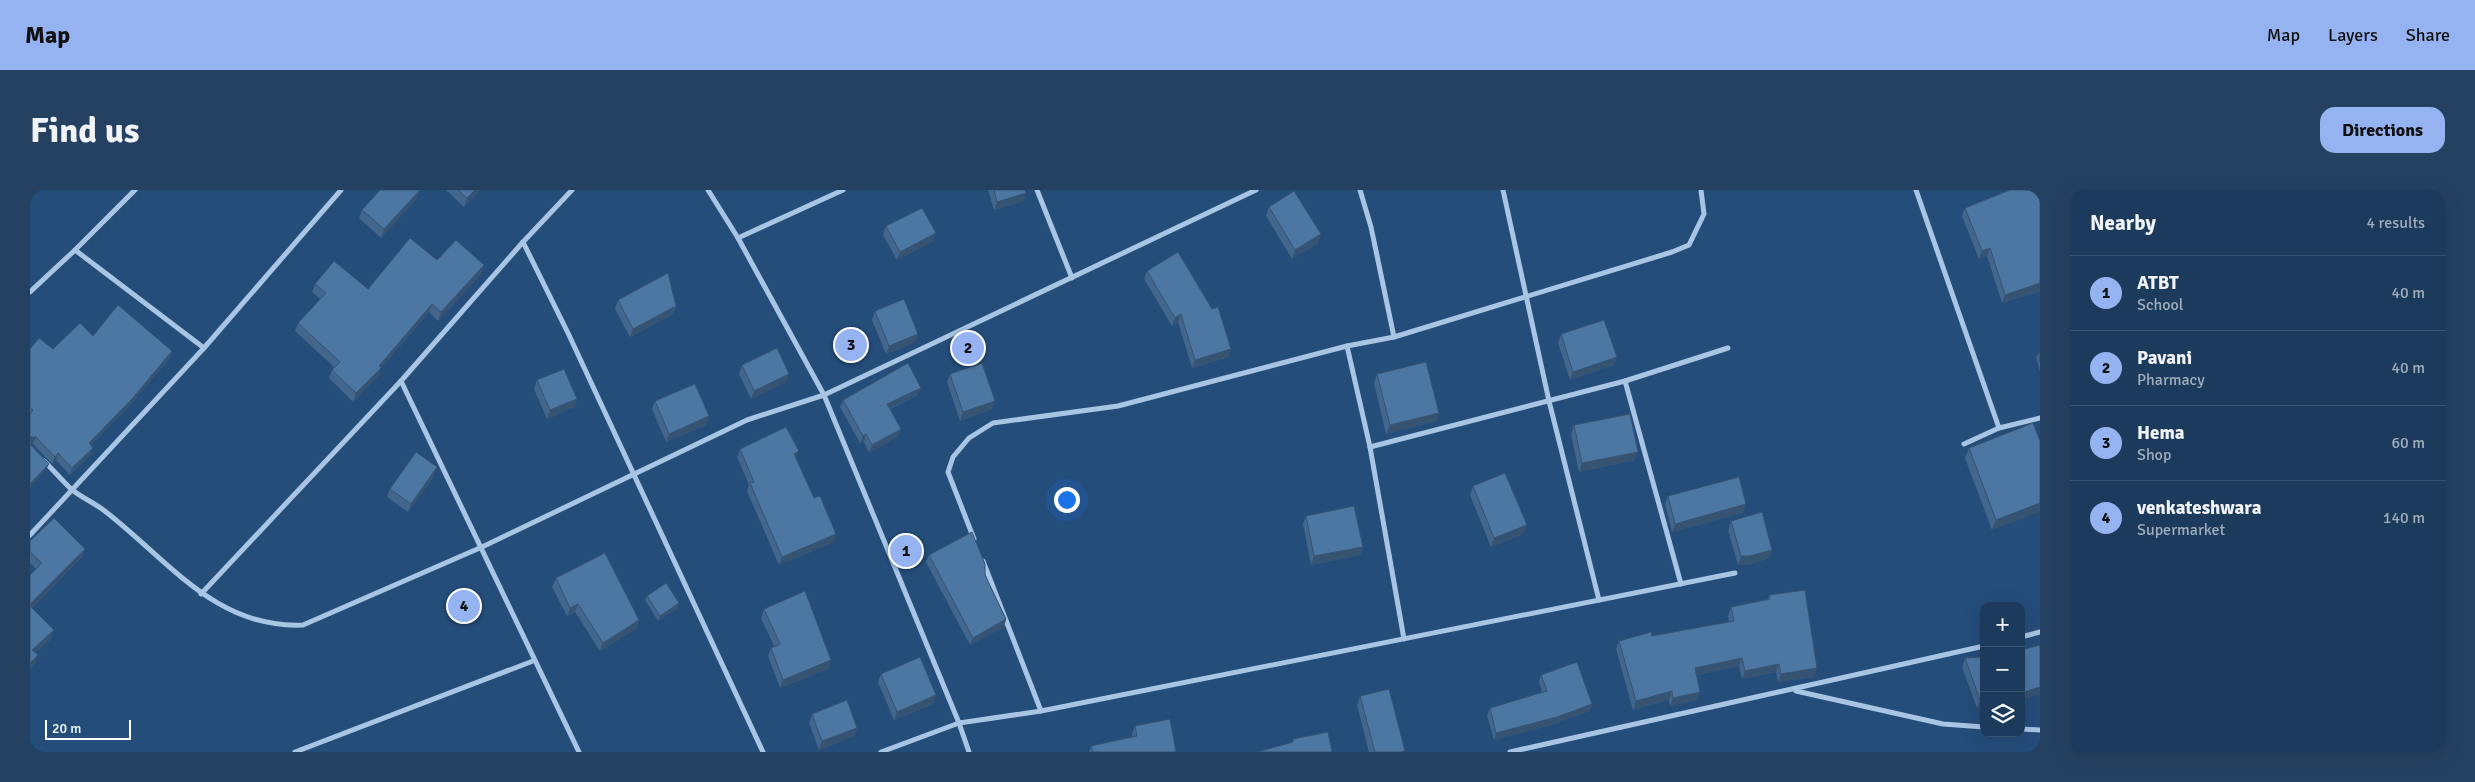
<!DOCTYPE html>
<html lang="en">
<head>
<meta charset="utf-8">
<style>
  body { margin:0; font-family:Signika,sans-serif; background:#254162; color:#f1f3f6 }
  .controls { position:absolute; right:15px; bottom:15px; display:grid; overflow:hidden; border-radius:10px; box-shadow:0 5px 20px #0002 }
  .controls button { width:45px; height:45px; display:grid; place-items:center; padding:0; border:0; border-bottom:1px solid #3a5472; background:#1c3a5c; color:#f1f3f6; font:25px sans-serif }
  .scale { position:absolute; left:15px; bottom:12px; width:86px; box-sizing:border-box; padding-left:5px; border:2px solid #fff; border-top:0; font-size:14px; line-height:18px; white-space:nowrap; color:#fff; -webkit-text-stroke:4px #254d7a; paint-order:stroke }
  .you { position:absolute; left:1036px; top:309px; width:18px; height:18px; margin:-12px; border:4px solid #fff; border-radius:50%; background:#1a73e8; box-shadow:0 0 0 8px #1a73e833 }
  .badge { display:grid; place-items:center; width:32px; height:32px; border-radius:50%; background:#95b2f1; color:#111; font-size:16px; font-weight:700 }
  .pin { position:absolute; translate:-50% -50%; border:2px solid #fff; box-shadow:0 1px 5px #0006 }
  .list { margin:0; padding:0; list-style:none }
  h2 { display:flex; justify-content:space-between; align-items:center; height:65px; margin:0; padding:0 20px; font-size:21px }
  h2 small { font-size:16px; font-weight:400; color:#a0adbb }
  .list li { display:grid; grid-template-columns:32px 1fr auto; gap:15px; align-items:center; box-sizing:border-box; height:75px; padding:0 20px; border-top:1px solid #3a5472 }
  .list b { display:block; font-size:19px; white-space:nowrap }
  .list p { margin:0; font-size:16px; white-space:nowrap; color:#a0adbb }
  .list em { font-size:16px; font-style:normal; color:#a0adbb }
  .icon { flex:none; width:28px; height:28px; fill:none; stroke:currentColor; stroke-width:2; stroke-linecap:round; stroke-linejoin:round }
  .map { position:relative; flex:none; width:2010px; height:562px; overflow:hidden; border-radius:15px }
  header { display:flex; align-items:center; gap:30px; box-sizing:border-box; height:70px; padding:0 25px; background:#95b2f1; color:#111 }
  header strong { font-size:24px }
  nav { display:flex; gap:28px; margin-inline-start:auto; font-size:18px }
  .intro { display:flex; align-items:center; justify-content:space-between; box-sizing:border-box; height:120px; padding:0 30px }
  h1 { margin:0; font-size:35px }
  .button { padding:12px 22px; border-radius:15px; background:#95b2f1; color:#111; font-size:18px; font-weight:700 }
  main { display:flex; gap:30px; padding:0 30px }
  aside { flex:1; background:#1c3a5c; border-radius:15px; box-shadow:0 5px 20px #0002 }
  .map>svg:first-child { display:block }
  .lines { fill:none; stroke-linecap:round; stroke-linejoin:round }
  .minor { stroke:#a8c5e4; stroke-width:5 }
  .wall { fill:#42668c }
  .shaded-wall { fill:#365372 }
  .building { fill:#4d77a3; stroke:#365372 }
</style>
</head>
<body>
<header>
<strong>Map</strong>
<nav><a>Map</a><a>Layers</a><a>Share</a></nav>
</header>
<div class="intro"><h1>Find us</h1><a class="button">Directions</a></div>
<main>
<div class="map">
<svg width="2010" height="562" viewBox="0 0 2010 562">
  <rect width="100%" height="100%" fill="#254d7a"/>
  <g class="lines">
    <g class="minor">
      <polyline points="678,0 708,48 794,205 929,533 939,562"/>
      <polyline points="1007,0 1042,88"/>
      <polyline points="1330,0 1341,37 1364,147"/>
      <polyline points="1473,0 1519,211 1569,410"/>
      <polyline points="1886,0 1969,238"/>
      <polyline points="708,48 813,0"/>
      <polyline points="493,52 538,143 733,562"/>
      <polyline points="45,60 105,0"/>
      <polyline points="0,102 45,60 174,158"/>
      <polyline points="1317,156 1340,257 1374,449"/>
      <polyline points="371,191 549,562"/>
      <polyline points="1595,191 1651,394"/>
      <polyline points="1934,254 1969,238 2010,228"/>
      <polyline points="1340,257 1595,191 1698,158"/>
      <path d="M14,271C23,280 32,290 41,299C52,308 65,313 76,322C138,370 186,439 273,435L452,357L717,230L794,205L1226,0"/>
      <polyline points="0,345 174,158 311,0"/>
      <polyline points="944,349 918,282 923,267 939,248 963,233 1088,216 1317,156 1364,147 1642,62 1659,55 1674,24 1671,0"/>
      <polyline points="953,371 1011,521"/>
      <polyline points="171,404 371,191 493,52 542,0"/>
      <polyline points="1991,447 2010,442"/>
      <polyline points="1766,501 1913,534 1954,537"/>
      <polyline points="1991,539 2010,540"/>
      <polyline points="265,562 503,471"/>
      <polyline points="851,562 929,533 1011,521 1705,383"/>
      <polyline points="1480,562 1954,456"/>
    </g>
  </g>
  <g class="wall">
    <polygon points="390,0 387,8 351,48 329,28 332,20"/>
    <polygon points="416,0 450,0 434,17"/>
    <polygon points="958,0 995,0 996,3 993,11 964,20"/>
    <polygon points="1239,17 1291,44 1288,53 1262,69 1236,26"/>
    <polygon points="1935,18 2010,101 1972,113 1957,66 1949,69 1932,26"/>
    <polygon points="856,36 906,43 903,51 867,70 853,45"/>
    <polygon points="407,70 454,75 451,84 408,131 399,122 350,179 348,186 323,212 299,188 302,180 304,177 265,141 268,133 290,109 282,102 285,94 338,99"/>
    <polygon points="1117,81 1182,119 1198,167 1162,178 1148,132 1142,136 1114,89"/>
    <polygon points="588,110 646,116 643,124 600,147 585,119"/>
    <polygon points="845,121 888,144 885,152 856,164 842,130"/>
    <polygon points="1531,144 1587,167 1584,175 1540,190 1528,153"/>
    <polygon points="63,146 142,161 140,168 99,216 61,255 63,258 61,264 40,285 26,270 22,274 3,254 0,254 0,159 23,159"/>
    <polygon points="2008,163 2010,163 2010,181 2006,168"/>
    <polygon points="712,175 756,192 721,209 709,184"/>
    <polygon points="920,184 962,219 930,231 917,192"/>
    <polygon points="1347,184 1406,231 1356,244 1344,193"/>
    <polygon points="507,190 547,209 544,217 517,229 504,199"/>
    <polygon points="888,205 860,219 871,239 868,246 839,263 834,252 830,253 810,217 813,210"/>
    <polygon points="625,211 679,226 676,235 636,252 622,219"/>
    <polygon points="1544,235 1605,270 1549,282 1541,244"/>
    <polygon points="2010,251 1962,340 1935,268 1939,258"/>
    <polygon points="710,259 766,269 804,352 749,375 717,301 719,295 707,267"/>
    <polygon points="404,286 378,322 357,307 360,299"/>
    <polygon points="1443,296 1493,344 1461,357 1440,305"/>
    <polygon points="1638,306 1716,314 1713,323 1642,342 1635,314"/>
    <polygon points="1276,326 1333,357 1330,365 1281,375 1273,334"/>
    <polygon points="1701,331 1739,368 1717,375 1708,375 1698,340"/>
    <polygon points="0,351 55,359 52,367 2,418 21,449 5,463 5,473 0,478 0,385 6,379 0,373"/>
    <polygon points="899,365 955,385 976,429 974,437 940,455 896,372"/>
    <polygon points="526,388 609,430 606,439 570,461 545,422 537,426 522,397"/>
    <polygon points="1739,405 1784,487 1748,492 1746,482 1712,489 1709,476 1667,485 1670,502 1667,510 1640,516 1639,510 1603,520 1586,459 1589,451 1622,446 1699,432 1698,426 1701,417 1738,409"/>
    <polygon points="617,406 648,418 628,431 615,410"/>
    <polygon points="734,419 798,479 750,498 738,466 741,458 744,456 731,428"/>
    <polygon points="1954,467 1954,515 1947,518 1932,477 1935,468"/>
    <polygon points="851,484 906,505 903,514 864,530 848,492"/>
    <polygon points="1511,485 1562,514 1559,521 1524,534 1464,550 1457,525 1460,518 1512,502 1509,492"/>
    <polygon points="1330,506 1374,562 1339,562 1327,515"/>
    <polygon points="782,524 827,538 824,546 789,560 779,533"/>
    <polygon points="1105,536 1146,562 1059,562 1061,556 1102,547 1102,544"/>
  </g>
  <g class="shaded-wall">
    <polygon points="390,0 387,8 351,48 354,39"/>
    <polygon points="445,0 450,0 434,17 437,8"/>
    <polygon points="996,3 993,11 964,20 967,12"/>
    <polygon points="906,43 903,51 867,70 870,62"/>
    <polygon points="1291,44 1288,53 1262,69 1265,60"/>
    <polygon points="1960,58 1957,66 1949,69 1952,61"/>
    <polygon points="454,75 451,84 408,131 411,122"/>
    <polygon points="2010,93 2010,101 1972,113 1975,105"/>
    <polygon points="402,114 399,122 350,179 348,186 323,212 326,203"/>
    <polygon points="646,116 643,124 600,147 603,139"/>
    <polygon points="1151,124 1148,132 1142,136 1145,128"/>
    <polygon points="888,144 885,152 856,164 859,156"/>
    <polygon points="1201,159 1198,167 1162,178 1165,170"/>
    <polygon points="142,161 140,168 99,216 56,260 59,253"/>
    <polygon points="1587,167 1584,175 1540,190 1543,182"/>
    <polygon points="759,184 756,192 721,209 724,201"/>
    <polygon points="891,198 888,205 854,221 857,214"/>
    <polygon points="547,209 544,217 517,229 520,220"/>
    <polygon points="965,211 962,219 930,231 933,222"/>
    <polygon points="1409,223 1406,231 1356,244 1360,235"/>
    <polygon points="679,226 676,235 636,252 639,244"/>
    <polygon points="871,239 868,246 839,263 842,255"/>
    <polygon points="836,244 834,252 830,253 833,246"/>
    <polygon points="0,247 6,247 3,254 0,254"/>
    <polygon points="63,258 61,264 40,285 42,278"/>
    <polygon points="769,261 766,269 764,264"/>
    <polygon points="1608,262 1605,270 1549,282 1552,273"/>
    <polygon points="28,263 26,270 22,274 25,267"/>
    <polygon points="19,274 16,280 0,298 0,294"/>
    <polygon points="407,277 404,286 378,322 381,314"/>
    <polygon points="2010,313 2010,322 1962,340 1966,330"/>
    <polygon points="1716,314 1713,323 1642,342 1645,334"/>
    <polygon points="1497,335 1493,344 1461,357 1464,348"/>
    <polygon points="806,344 804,352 749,375 752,367"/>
    <polygon points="1333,357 1330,365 1281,375 1284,366"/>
    <polygon points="55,359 52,367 0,420 0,414"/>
    <polygon points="1742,360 1739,368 1717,375 1708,375 1711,366"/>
    <polygon points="649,413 648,418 628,431 630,426"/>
    <polygon points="548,414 545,422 537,426 540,418"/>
    <polygon points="976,429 974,437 940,455 943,448"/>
    <polygon points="609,430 606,439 570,461 573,453"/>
    <polygon points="24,440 21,449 0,468 2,460"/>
    <polygon points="8,465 5,473 0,478 0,473"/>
    <polygon points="1712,468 1709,476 1662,486 1665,478"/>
    <polygon points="801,470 798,479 750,498 753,490"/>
    <polygon points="1749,474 1746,482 1712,489 1715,481"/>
    <polygon points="1787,478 1784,487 1748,492 1751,484"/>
    <polygon points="2010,497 2010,504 1991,510 1991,503"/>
    <polygon points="1642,501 1639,510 1603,520 1606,511"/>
    <polygon points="1670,502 1667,510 1640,516 1643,508"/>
    <polygon points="906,505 903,514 864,530 867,522"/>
    <polygon points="1954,508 1954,515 1947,518 1950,510"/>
    <polygon points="1562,514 1559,521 1524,534 1464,550 1466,543"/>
    <polygon points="827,538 824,546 789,560 792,551"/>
  </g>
  <g class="building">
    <polygon points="350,0 390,0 354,39 332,20"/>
    <polygon points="428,0 445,0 437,8"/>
    <polygon points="964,0 995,0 996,3 967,12"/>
    <polygon points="1980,0 2010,0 2010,93 1975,105 1960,58 1952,61 1935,18"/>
    <polygon points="1264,1 1291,44 1265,60 1239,17"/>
    <polygon points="892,18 906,43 870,62 856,36"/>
    <polygon points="380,48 407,70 426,50 454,75 411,122 402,114 349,176 351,178 326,203 302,180 310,172 268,133 296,103 285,94 304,71 338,99"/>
    <polygon points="1148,62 1182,119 1188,117 1201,159 1165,170 1151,124 1145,128 1117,81"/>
    <polygon points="638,83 646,116 603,139 588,110"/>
    <polygon points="874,109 888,144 859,156 845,121"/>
    <polygon points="88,115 142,161 102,209 59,253 63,258 42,278 28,263 25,267 6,247 0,247 0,224 3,220 0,218 0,159 9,148 23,159 50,133 63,146"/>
    <polygon points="1574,130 1587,167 1543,182 1531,144"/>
    <polygon points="747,158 759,184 724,201 712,175"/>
    <polygon points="2008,163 2010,163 2010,171"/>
    <polygon points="1396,172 1409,223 1360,235 1347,184"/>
    <polygon points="878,173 891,198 857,214 871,239 842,255 836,244 833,246 813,210"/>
    <polygon points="952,173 965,211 933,222 920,184"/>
    <polygon points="534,179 547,209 520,220 507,190"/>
    <polygon points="665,194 679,226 639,244 625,211"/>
    <polygon points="1600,224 1608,262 1552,273 1544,235"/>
    <polygon points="2003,233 2010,251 2010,313 1966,330 1939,258"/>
    <polygon points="756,237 769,261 764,264 784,308 790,306 806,344 752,367 720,293 724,292 710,259"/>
    <polygon points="0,254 19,274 0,294"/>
    <polygon points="386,262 407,277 381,314 360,299"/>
    <polygon points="1475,283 1497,335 1464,348 1443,296"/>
    <polygon points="1709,287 1716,314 1645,334 1638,306"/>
    <polygon points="1324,316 1333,357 1284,366 1276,326"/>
    <polygon points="1732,322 1742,360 1720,366 1711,366 1701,331"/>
    <polygon points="24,328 55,359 0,414 0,385 12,373 0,362 0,351"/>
    <polygon points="942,342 955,374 955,385 976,429 943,448 899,365"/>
    <polygon points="575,363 609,430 573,453 548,414 540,418 526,388"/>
    <polygon points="636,393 649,413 630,426 617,406"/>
    <polygon points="1775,400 1787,478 1751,484 1749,474 1715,481 1712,468 1665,478 1670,502 1643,508 1642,501 1606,511 1589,451 1621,442 1622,446 1704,431 1701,417 1740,409 1739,405"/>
    <polygon points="775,401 801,470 753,490 741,458 750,454 734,419"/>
    <polygon points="0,416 24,440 2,460 8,465 0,473"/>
    <polygon points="2010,455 2010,497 1991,503 1991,460"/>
    <polygon points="890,467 906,505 867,522 851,484"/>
    <polygon points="1954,467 1954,508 1950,510 1935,468"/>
    <polygon points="1547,472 1562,514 1527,527 1466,543 1460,518 1517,501 1511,485"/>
    <polygon points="1359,499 1375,561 1371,562 1345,562 1330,506"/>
    <polygon points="817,510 827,538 792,551 782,524"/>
    <polygon points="1140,529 1146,562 1063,562 1061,556 1107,546 1105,536"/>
    <polygon points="1298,542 1302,562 1227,562 1263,552 1263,549"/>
  </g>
</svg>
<div class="controls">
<button>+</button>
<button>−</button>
<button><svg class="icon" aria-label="layers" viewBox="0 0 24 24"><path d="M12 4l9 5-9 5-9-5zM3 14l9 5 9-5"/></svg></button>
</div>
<div class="scale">20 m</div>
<div class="you"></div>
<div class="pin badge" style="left:876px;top:361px">1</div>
<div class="pin badge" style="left:938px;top:158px">2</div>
<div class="pin badge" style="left:821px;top:155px">3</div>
<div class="pin badge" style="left:434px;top:416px">4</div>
</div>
<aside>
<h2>Nearby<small>4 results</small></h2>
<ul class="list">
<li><span class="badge">1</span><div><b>ATBT</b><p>School</p></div><em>40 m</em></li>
<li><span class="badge">2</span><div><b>Pavani</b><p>Pharmacy</p></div><em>40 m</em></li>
<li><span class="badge">3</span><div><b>Hema</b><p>Shop</p></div><em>60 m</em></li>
<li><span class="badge">4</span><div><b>venkateshwara</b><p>Supermarket</p></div><em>140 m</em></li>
</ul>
</aside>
</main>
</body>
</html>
